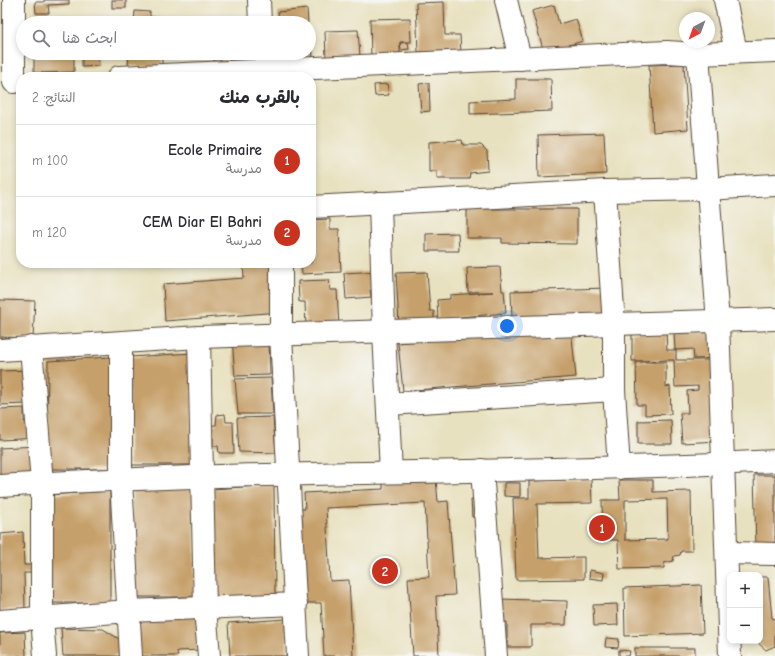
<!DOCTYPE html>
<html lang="ar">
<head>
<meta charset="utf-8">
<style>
  body { margin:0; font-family:"Comic Neue","Playpen Sans Arabic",sans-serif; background:#f7f7f7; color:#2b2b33; direction:rtl }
  .controls { position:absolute; right:12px; bottom:12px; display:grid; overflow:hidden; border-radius:8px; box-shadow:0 2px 6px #0003 }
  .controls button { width:36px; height:36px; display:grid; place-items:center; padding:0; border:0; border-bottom:1px solid #e1e1e2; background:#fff; color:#2b2b33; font:20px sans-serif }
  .compass { position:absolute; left:679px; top:12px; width:36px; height:36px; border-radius:50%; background:#fff; box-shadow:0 2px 6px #0003; rotate:221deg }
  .you { position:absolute; left:507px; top:326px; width:14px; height:14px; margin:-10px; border:3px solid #fff; border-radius:50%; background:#1a73e8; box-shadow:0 0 0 6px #1a73e833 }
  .badge { display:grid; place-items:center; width:26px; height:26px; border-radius:50%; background:#c8321e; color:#fff; font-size:13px; font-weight:700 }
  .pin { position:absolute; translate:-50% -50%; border:2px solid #fff; box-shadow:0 1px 4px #0006 }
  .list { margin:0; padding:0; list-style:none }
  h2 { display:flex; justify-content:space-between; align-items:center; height:52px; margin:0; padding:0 16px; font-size:17px }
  h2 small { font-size:13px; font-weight:400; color:#7c7c81 }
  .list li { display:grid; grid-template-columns:26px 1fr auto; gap:12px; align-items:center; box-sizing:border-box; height:72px; padding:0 16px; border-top:1px solid #e1e1e2 }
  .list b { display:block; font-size:15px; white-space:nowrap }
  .list p { margin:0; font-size:13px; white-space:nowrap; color:#7c7c81 }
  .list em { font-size:13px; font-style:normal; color:#7c7c81 }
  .icon { flex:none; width:22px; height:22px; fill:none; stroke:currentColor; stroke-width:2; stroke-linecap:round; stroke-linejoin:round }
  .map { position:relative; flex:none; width:775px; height:656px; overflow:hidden; direction:ltr }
  .search { position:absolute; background:#fff; box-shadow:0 2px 6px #0003; left:16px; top:16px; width:300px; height:44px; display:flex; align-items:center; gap:10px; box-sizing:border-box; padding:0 14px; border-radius:22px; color:#7c7c81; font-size:15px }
  .panel { position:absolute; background:#fff; box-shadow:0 2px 6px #0003; left:16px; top:72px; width:300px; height:196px; border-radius:16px; direction:rtl }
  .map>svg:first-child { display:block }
  .building { fill:#c6a06b; fill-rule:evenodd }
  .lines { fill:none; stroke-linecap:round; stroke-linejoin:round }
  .minor-casing { stroke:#554536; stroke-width:24 }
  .minor { stroke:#fff; stroke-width:22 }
</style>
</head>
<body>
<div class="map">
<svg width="775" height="656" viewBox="0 0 775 656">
  <rect width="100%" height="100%" fill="#f6f6f2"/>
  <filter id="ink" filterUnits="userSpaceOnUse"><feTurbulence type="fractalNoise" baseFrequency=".025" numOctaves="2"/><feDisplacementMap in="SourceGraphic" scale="8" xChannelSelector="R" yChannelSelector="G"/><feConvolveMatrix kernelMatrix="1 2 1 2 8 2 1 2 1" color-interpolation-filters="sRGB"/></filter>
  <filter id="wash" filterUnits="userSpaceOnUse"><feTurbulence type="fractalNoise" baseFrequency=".012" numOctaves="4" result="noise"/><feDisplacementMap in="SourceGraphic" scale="16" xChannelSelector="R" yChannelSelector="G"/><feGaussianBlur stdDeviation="0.9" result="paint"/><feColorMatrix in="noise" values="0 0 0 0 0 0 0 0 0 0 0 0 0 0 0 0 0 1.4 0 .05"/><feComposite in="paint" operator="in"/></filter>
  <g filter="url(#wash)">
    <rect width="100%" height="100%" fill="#e8e1bf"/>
    <g id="blocks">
      <g class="building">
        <polygon points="44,0 69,0 69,4 48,5 49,13 36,13 35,2 44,2"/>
        <rect x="112" y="0" width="14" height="8"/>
        <polygon points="444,2 445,35 460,35 461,53 447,54 447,51 418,52 416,3"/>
        <polygon points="554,5 559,24 576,19 583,41 544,52 532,11"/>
        <polygon points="307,9 308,23 279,23 278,12"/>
        <polygon points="135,11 150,12 150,17 163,18 163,23 134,23"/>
        <polygon points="410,18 411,42 400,42 400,56 371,57 370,19"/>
        <polygon points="358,30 360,57 326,59 325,31"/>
        <polygon points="408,42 409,49 401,50 400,43"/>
        <polygon points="309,45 310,48 312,48 313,57 302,58 301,53 309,53"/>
        <polygon points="82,53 98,53 99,66 82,67"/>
        <polygon points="129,53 162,53 162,67 128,66"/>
        <polygon points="189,53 210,53 210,55 190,56"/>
        <polygon points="214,53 255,53 255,61 214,62"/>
        <polygon points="74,55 74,72 34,73 34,57"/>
        <polygon points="684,64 688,129 653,132 649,65"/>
        <polygon points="516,79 551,79 552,111 470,114 470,101 516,99"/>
        <polygon points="429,83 430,111 421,112 419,84"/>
        <polygon points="387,84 389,95 375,96 374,85"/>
        <polygon points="604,133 606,174 539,177 538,135"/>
        <polygon points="462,140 463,145 481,145 487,151 488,171 470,173 469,179 437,179 437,171 429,172 429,142"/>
        <polygon points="467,209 577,209 577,244 502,243 502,238 467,238"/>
        <polygon points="330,219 330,229 339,229 341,272 302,274 301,263 311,263 311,220"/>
        <polygon points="458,233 459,251 426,251 426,234"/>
        <polygon points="243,263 277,263 280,312 165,321 163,284 244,278"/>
        <polygon points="500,267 502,291 504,291 506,313 438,319 437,300 450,299 450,295 493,292 468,292 467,268"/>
        <polygon points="381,271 382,290 370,290 371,297 346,299 344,273"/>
        <polygon points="427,272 430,311 434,311 434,323 399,325 396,273"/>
        <polygon points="329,280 330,290 337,290 339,327 306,328 305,302 299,302 298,281"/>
        <polygon points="608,288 609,316 512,319 511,291"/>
        <polygon points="0,300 35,301 33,338 0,337"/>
        <polygon points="571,328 576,377 403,391 398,343"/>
        <polygon points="715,331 717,358 694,359 693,349 675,350 674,332"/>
        <polygon points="666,332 667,350 676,350 676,360 714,360 718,441 682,443 680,413 688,413 687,391 698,390 698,386 675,387 674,360 632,361 632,333"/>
        <polygon points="232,339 269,340 270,375 235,376"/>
        <polygon points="192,353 192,465 129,465 130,357"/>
        <polygon points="110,357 111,469 47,469 48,361"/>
        <polygon points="636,362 666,362 666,387 670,386 671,414 645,415 645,405 637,405"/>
        <polygon points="34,370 27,404 0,405 0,371"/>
        <polygon points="271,378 273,414 238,414 235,379"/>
        <polygon points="24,408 24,422 39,421 39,438 0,440 0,409"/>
        <polygon points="225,414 226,422 233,422 234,453 219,453 218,446 213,446 213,438 209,437 208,426 216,425 217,415"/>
        <polygon points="273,417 276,453 239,452 237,418"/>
        <polygon points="671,420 672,444 638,444 638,421"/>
        <polygon points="36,446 37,476 0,477 0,448"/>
        <polygon points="754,475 775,475 775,547 756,547"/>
        <polygon points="436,479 438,502 448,501 455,595 436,596 439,656 413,656 408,578 429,577 425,503 326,508 330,581 349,580 353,656 324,656 321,603 304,603 300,509 305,509 304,493 383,489 383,482"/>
        <polygon points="591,479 592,503 537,504 539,558 584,557 584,579 516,580 513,498 529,498 529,481"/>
        <path d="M619,480H653V492L691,491L692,551H681L680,555L674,556L673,561L664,563V568L619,569L618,540H603L602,500H620ZM667,499L668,539L625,540V500Z"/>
        <polygon points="504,483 520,483 520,497 504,496"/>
        <polygon points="194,485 195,597 131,597 132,489"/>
        <polygon points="274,485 275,597 211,597 212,489"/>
        <polygon points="110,491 110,603 47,603 48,495"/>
        <polygon points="471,500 479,500 480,517 472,517"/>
        <polygon points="23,532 24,565 36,565 36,573 24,573 25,609 0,610 0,534"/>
        <polygon points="590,570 604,573 603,580 589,578"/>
        <polygon points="760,577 768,577 772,618 775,619 775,646 766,650 756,641 760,641"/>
        <polygon points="701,585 703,633 625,636 624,588"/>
        <polygon points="499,599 567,601 566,625 531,625 531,647 507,647 507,622 499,623"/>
        <polygon points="617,604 618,625 594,626 593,605"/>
        <polygon points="199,613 201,650 177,651 178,656 140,656 138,616"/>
        <polygon points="286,619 288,656 230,656 228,623"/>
        <polygon points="61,628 103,629 124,642 125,656 63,656"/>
        <polygon points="25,632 26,656 0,656 0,633"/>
        <polygon points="606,638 619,639 618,648 605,647"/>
        <rect x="635" y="648" width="60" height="8"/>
        <polygon points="619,650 630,651 629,656 619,656"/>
      </g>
    </g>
  </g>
  <g filter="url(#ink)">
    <use href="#blocks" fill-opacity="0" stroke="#554536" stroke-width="1"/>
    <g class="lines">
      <g class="minor-casing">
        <g id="minor">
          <polyline points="14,0 14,82"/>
          <polyline points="259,0 260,23"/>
          <polyline points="506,0 520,59"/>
          <polyline points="725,0 736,52"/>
          <polyline points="698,54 718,322 730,656"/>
          <polyline points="119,77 667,52 698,54 775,51"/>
          <polyline points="605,191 614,325 614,390 619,468"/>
          <polyline points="380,203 384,333 391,472"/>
          <polyline points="311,207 605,191 707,189 775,185"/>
          <polyline points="281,263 281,335 298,656"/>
          <polyline points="199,337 205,608 209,656"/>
          <polyline points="121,343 121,480 131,656"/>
          <polyline points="31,347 42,483 42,618 45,656"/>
          <polyline points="0,350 199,337 775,319"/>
          <polyline points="388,404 614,390"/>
          <polyline points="482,470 496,656"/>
          <path d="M0,486C258,469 517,475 775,461"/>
          <polyline points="727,553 775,554"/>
          <polyline points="0,621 129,611 296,604"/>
        </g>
      </g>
      <use href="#minor" class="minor"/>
    </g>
  </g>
</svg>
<div class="controls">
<button>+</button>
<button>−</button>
</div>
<svg class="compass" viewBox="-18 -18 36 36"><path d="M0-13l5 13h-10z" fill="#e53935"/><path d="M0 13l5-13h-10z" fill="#7c7c81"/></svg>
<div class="you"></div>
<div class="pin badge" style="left:602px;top:528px">1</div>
<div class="pin badge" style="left:385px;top:571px">2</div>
<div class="search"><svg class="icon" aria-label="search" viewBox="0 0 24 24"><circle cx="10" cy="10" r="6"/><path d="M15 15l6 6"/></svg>ابحث هنا</div>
<section class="panel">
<h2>بالقرب منك<small>النتائج: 2</small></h2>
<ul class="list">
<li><span class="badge">1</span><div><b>Ecole Primaire</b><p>مدرسة</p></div><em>100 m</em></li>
<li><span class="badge">2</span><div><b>CEM Diar El Bahri</b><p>مدرسة</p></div><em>120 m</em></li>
</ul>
</section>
</div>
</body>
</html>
